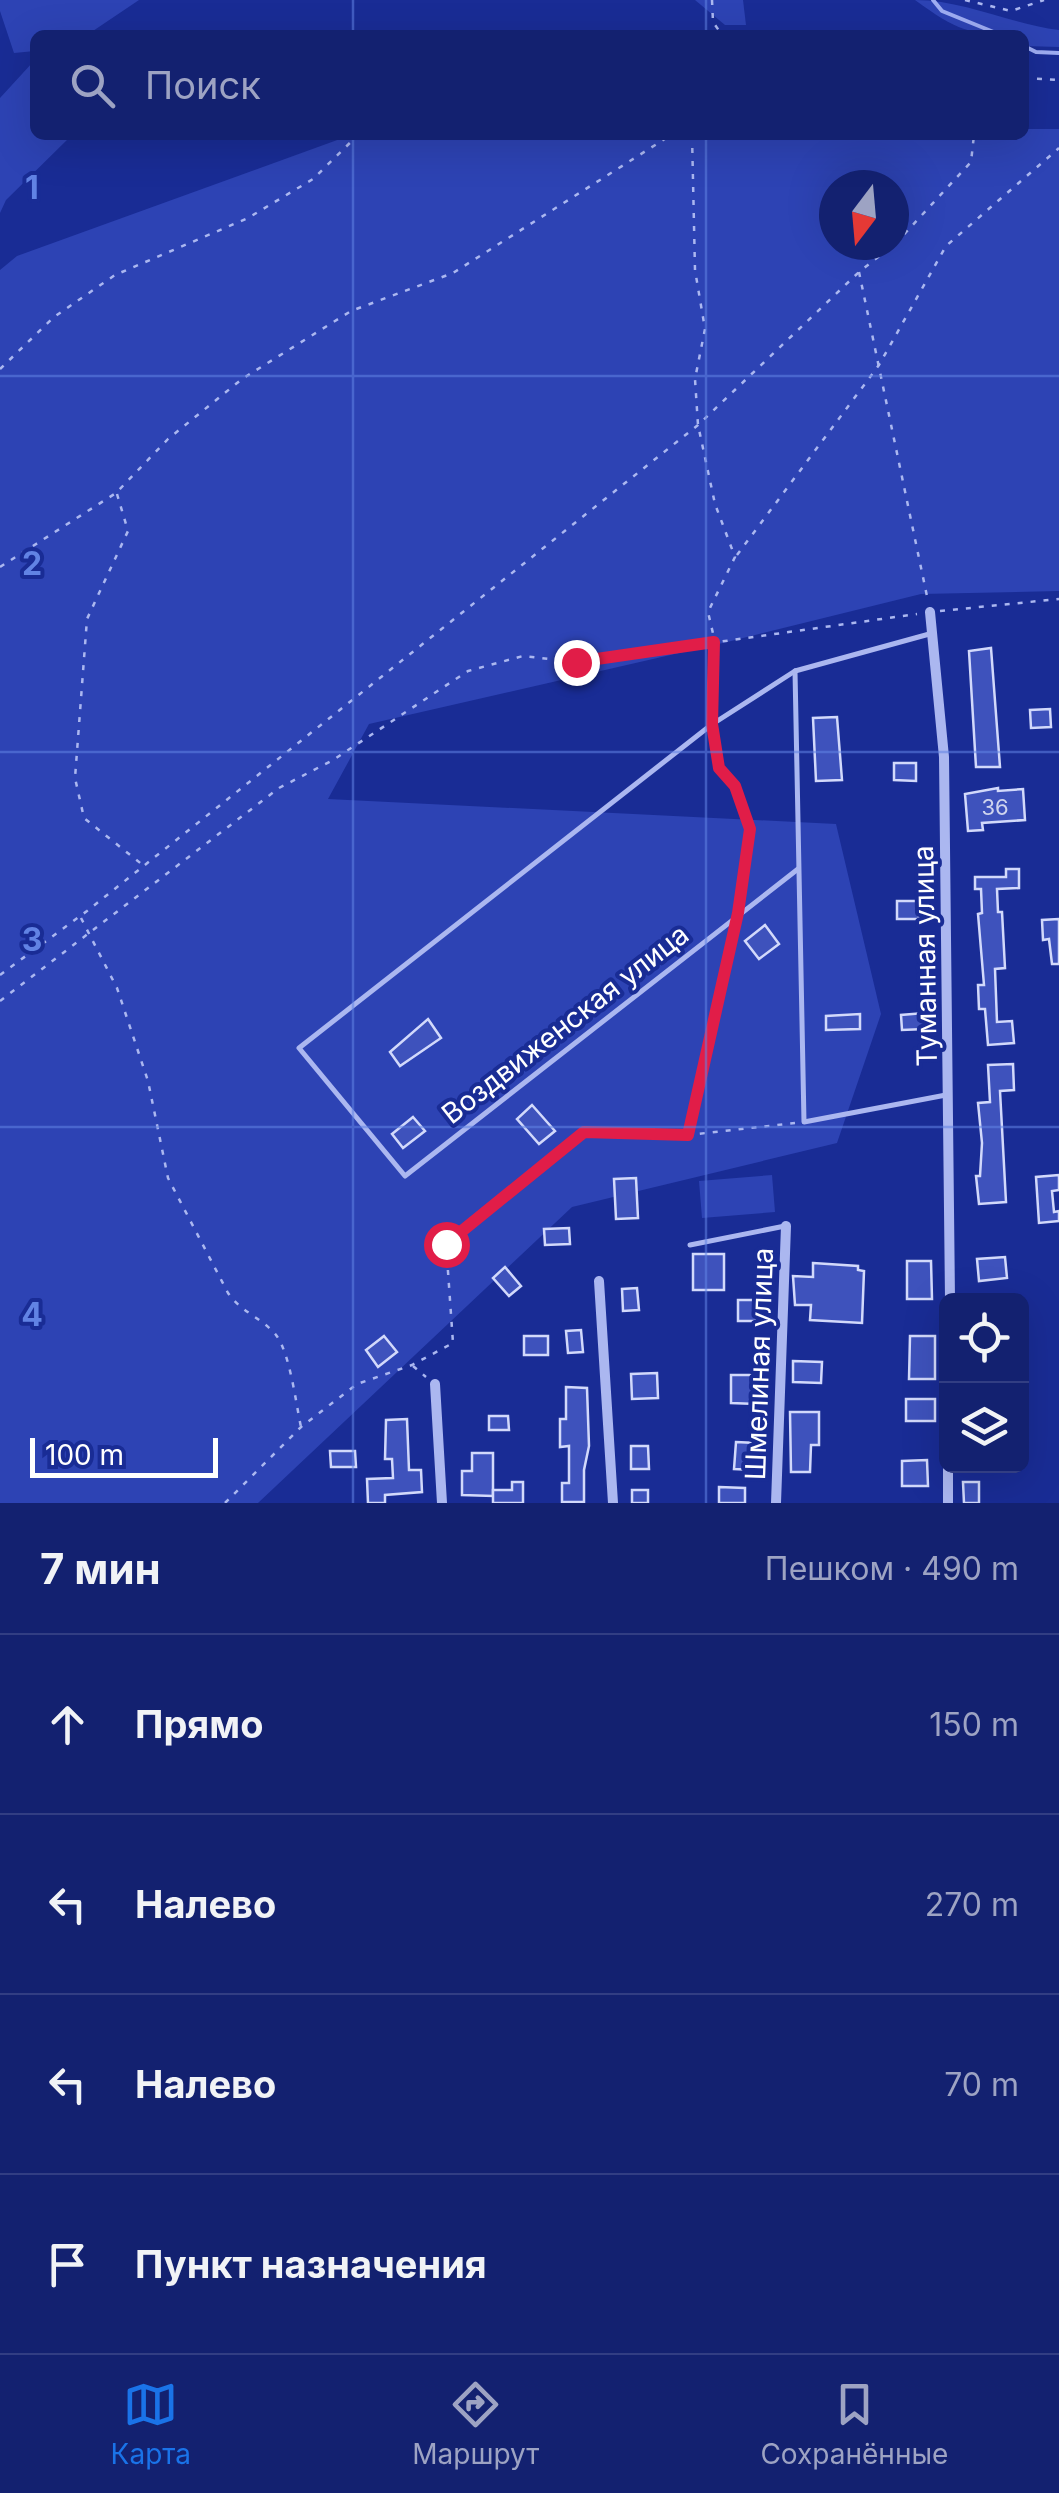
<!DOCTYPE html>
<html lang="ru">
<head>
<meta charset="utf-8">
<style>
  body { margin:0; font-family:Inter,sans-serif; background:#202e78; color:#f1f3f6 }
  .controls { position:absolute; right:30px; bottom:30px; display:grid; overflow:hidden; border-radius:15px; box-shadow:0 10px 40px #0002 }
  .controls button { width:90px; height:90px; display:grid; place-items:center; padding:0; border:0; border-bottom:2px solid #323e83; background:#132170; color:#f1f3f6; font:50px sans-serif }
  .compass { position:absolute; left:819px; top:170px; width:90px; height:90px; border-radius:50%; background:#132170; box-shadow:0 10px 40px #0002; rotate:196deg }
  .scale { position:absolute; left:30px; bottom:25px; width:188px; box-sizing:border-box; padding-left:10px; border:5px solid #fff; border-top:0; font-size:28px; line-height:35px; white-space:nowrap; color:#fff; -webkit-text-stroke:8px #192c95; paint-order:stroke }
  .stop { position:absolute; width:30px; height:30px; margin:-22px; border:8px solid #e11d48; border-radius:50%; background:#fff }
  .stop.end { background:#e11d48; border-color:#fff; box-shadow:0 2px 10px #0008 }
  .list { margin:0; padding:0; list-style:none }
  h2 { display:flex; justify-content:space-between; align-items:center; height:130px; margin:0; padding:0 40px; font-size:42px }
  h2 small { font-size:32px; font-weight:400; color:#9da3c3 }
  .list li { display:grid; grid-template-columns:65px 1fr auto; gap:30px; align-items:center; box-sizing:border-box; height:180px; padding:0 40px; border-top:2px solid #323e83 }
  .list b { display:block; font-size:38px; white-space:nowrap }
  .list em { font-size:32px; font-style:normal; color:#9da3c3 }
  .icon { flex:none; width:55px; height:55px; fill:none; stroke:currentColor; stroke-width:2; stroke-linecap:round; stroke-linejoin:round }
  .map { position:relative; flex:none; width:1059px; height:1503px; overflow:hidden }
  .search { position:absolute; background:#132170; box-shadow:0 10px 40px #0002; left:30px; right:30px; top:30px; height:110px; display:flex; align-items:center; gap:25px; box-sizing:border-box; padding:0 35px; border-radius:15px; color:#9da3c3; font-size:38px }
  .sheet { height:850px; background:#132170 }
  nav { display:flex; justify-content:space-around; align-items:center; box-sizing:border-box; height:140px; border-top:2px solid #323e83; background:#132170; font-size:28px; color:#9da3c3 }
  nav a { display:grid; justify-items:center; gap:5px }
  nav .on { color:#1a73e8 }
  .map>svg:first-child { display:block }
  .green { fill:#2d43b4; fill-rule:evenodd }
  .lines { fill:none; stroke-linecap:round; stroke-linejoin:round }
  .stream { stroke:#9eadf2; stroke-width:4 }
  .building { fill:#3e52bc; stroke:#d2d9fb; stroke-width:2.5 }
  .path { stroke:#abb7f0; stroke-width:2.5; stroke-dasharray:5 8; stroke-linecap:butt }
  .service { stroke:#abb7f0; stroke-width:5 }
  .minor { stroke:#abb7f0; stroke-width:10 }
  .route { stroke:#e11d48; stroke-width:12 }
  .grid { fill:none; stroke:#6183e4; stroke-width:2.5; stroke-opacity:0.55 }
  .labels { text-anchor:middle; dominant-baseline:central; stroke-width:8; stroke-linejoin:round; paint-order:stroke }
  .number-label { font-size:22px; fill:#cfd4ee }
  .street-label { font-size:28px; fill:#fff; stroke:#192c95 }
  .grid-label { font-size:32px; text-anchor:middle; font-weight:bold; fill:#6183e4; stroke:#192c95; stroke-width:8; stroke-linejoin:round; paint-order:stroke }
</style>
</head>
<body>
<div class="map">
<svg width="1059" height="1503" viewBox="0 0 1059 1503">
  <rect width="100%" height="100%" fill="#192c95"/>
  <g class="green">
    <polygon points="0,0 139,0 87,35 35,35 35,51 14,53 0,11"/>
    <polygon points="695,0 743,0 746,25 725,25"/>
    <path d="M915,0C964,0 1010,24 1059,30V47L1024,46V35C970,35 959,32 915,0Z"/>
    <polygon points="33,62 35,135 69,135 69,138 6,200 0,213 0,98"/>
    <path d="M1024,129H1059V591L921,594L727,642L369,724L328,799L836,824L881,1014L837,1143L572,1207L258,1503H0V270L17,256L351,135H1024ZM834,185H894V245H834Z"/>
    <polygon points="772,1175 775,1212 702,1218 699,1181"/>
  </g>
  <g class="lines">
    <g class="stream">
      <polyline points="933,0 942,11 1001,35"/>
      <polyline points="1024,46 1036,52 1059,53"/>
    </g>
  </g>
  <g class="building">
    <polygon points="991,648 1000,767 976,767 969,651"/>
    <polygon points="1050,709 1051,727 1031,728 1030,710"/>
    <polygon points="837,717 842,780 816,781 813,718"/>
    <polygon points="894,763 916,763 916,781 894,780"/>
    <polygon points="998,788 998,791 1023,789 1025,820 982,823 983,830 968,831 965,794"/>
    <polygon points="1006,869 1019,869 1019,888 997,889 998,912 1002,912 1005,968 995,969 997,1022 1012,1021 1014,1043 988,1045 985,1009 979,1009 978,985 984,985 978,914 982,913 981,889 975,889 975,877 1006,877"/>
    <polygon points="897,901 918,901 919,919 897,919"/>
    <polygon points="1059,919 1059,964 1052,964 1049,939 1043,940 1042,920"/>
    <polygon points="765,925 779,944 759,959 745,941"/>
    <polygon points="924,1013 925,1029 902,1030 901,1015"/>
    <polygon points="860,1014 860,1029 826,1030 826,1016"/>
    <polygon points="428,1019 441,1038 400,1066 390,1052"/>
    <polygon points="1013,1064 1014,1090 1000,1091 1006,1202 979,1204 976,1176 980,1176 982,1143 978,1103 990,1102 988,1065"/>
    <polygon points="532,1105 555,1131 539,1144 517,1119"/>
    <polygon points="413,1117 425,1131 403,1148 392,1134"/>
    <polygon points="1059,1175 1059,1190 1052,1191 1054,1212 1059,1211 1059,1221 1039,1223 1036,1177"/>
    <polygon points="636,1178 638,1218 616,1219 614,1179"/>
    <polygon points="569,1228 570,1244 545,1245 544,1229"/>
    <rect x="693" y="1254" width="31" height="36"/>
    <polygon points="1005,1257 1007,1278 979,1281 977,1259"/>
    <polygon points="907,1261 931,1261 932,1299 907,1299"/>
    <polygon points="813,1263 858,1266 858,1270 864,1271 862,1323 810,1320 811,1305 795,1305 793,1276 813,1277"/>
    <polygon points="505,1267 521,1286 509,1296 493,1278"/>
    <polygon points="637,1288 639,1310 623,1311 622,1289"/>
    <rect x="738" y="1300" width="18" height="21"/>
    <polygon points="581,1330 583,1352 568,1353 566,1331"/>
    <polygon points="384,1336 397,1352 378,1367 366,1350"/>
    <rect x="524" y="1336" width="24" height="19"/>
    <polygon points="910,1336 935,1336 935,1379 909,1379"/>
    <polygon points="793,1361 822,1362 821,1383 793,1382"/>
    <polygon points="657,1373 658,1398 632,1399 631,1374"/>
    <polygon points="731,1375 756,1375 756,1404 731,1403"/>
    <polygon points="566,1387 587,1388 589,1446 584,1470 584,1502 562,1502 562,1483 569,1483 569,1446 560,1447 560,1419 566,1419"/>
    <rect x="906" y="1399" width="29" height="22"/>
    <polygon points="790,1412 819,1412 819,1445 811,1445 810,1472 791,1472"/>
    <polygon points="489,1416 508,1416 509,1430 489,1430"/>
    <polygon points="407,1419 409,1470 421,1470 422,1492 385,1495 385,1503 368,1503 367,1479 393,1478 392,1459 385,1459 386,1420"/>
    <polygon points="736,1442 756,1443 755,1470 734,1469"/>
    <polygon points="631,1446 648,1446 649,1469 631,1469"/>
    <polygon points="330,1451 355,1451 356,1467 331,1467"/>
    <polygon points="472,1453 493,1453 493,1496 462,1495 462,1471 472,1471"/>
    <polygon points="927,1460 928,1486 902,1486 902,1461"/>
    <polygon points="512,1482 523,1482 523,1503 493,1503 493,1490 512,1490"/>
    <polygon points="963,1482 979,1482 979,1503 964,1503"/>
    <polygon points="719,1487 745,1488 745,1503 719,1503"/>
    <rect x="632" y="1490" width="16" height="13"/>
  </g>
  <g class="lines">
    <g class="path">
      <polyline points="712,0 713,22 722,35"/>
      <polyline points="965,0 1011,11 1044,0"/>
      <polyline points="1024,78 1059,80"/>
      <polyline points="692,135 695,270 705,329 695,379 698,425 715,504 735,557 708,612 715,642 712,714"/>
      <polyline points="859,272 928,601"/>
      <polyline points="0,369 54,317 115,275 248,218 313,179 358,135"/>
      <polyline points="117,494 128,531 87,619 75,778 84,818 144,866"/>
      <polyline points="737,555 879,365 946,246 1059,148"/>
      <polyline points="0,567 116,493 168,439 242,379 351,311 453,273 671,135"/>
      <polyline points="940,611 1059,599"/>
      <polyline points="714,737 719,769 735,786 750,829 738,903"/>
      <path d="M81,918L117,988L148,1081L168,1178L228,1293C241,1312 262,1318 276,1335C290,1353 296,1404 301,1427"/>
      <polyline points="734,931 688,1135 795,1123"/>
      <polyline points="0,975 87,911 698,425 859,272 896,243 971,162 974,135"/>
      <polyline points="0,1001 279,788 333,760 468,671 523,656 576,662 917,614"/>
      <polyline points="413,1366 426,1377"/>
      <polyline points="225,1503 301,1427 357,1384 412,1365 453,1343 446,1243 583,1132 687,1135"/>
    </g>
    <g class="service">
      <polyline points="933,633 795,671 804,1122 946,1095"/>
      <polyline points="795,671 711,725 299,1048 405,1176 798,869"/>
      <polyline points="690,1245 785,1226"/>
    </g>
    <g class="minor">
      <polyline points="930,612 944,757 950,1300"/>
      <polyline points="599,1281 613,1503"/>
      <polyline points="435,1384 442,1503"/>
      <polyline points="776,1503 786,1226"/>
      <polyline points="948,1503 948,1466"/>
    </g>
  </g>
  <g class="lines">
    <polyline class="route" points="446,1244 584,1132 688,1135 738,913 750,829 735,786 719,768 712,724 714,642 576,662"/>
  </g>
  <path class="grid" d="M353,0V35M706,0V35M353,135V1503M706,135V1503M0,376H1059M0,752H1059M0,1127H1059"/>
  <g class="labels">
    <g class="number-label">
      <text x="995" y="807">36</text>
    </g>
    <g class="street-label">
      <text transform="translate(925 956) rotate(-91)">Туманная улица</text>
      <text transform="translate(565 1024) rotate(-38)">Воздвиженская улица</text>
      <text transform="translate(759 1364) rotate(-88)">Шмелиная улица</text>
    </g>
  </g>
  <g class="grid-label">
    <text x="32" y="199">1</text>
    <text x="32" y="575">2</text>
    <text x="32" y="951">3</text>
    <text x="32" y="1326">4</text>
  </g>
</svg>
<div class="controls">
<button><svg class="icon" aria-label="locate" viewBox="0 0 24 24"><circle cx="12" cy="12" r="6"/><path d="M12 2v4M12 18v4M2 12h4M18 12h4"/></svg></button>
<button><svg class="icon" aria-label="layers" viewBox="0 0 24 24"><path d="M12 4l9 5-9 5-9-5zM3 14l9 5 9-5"/></svg></button>
</div>
<svg class="compass" viewBox="-18 -18 36 36"><path d="M0-13l5 13h-10z" fill="#e53935"/><path d="M0 13l5-13h-10z" fill="#9da3c3"/></svg>
<div class="scale">100 m</div>
<div class="stop" style="left:446px;top:1244px"></div>
<div class="stop end" style="left:576px;top:662px"></div>
<div class="search"><svg class="icon" aria-label="search" viewBox="0 0 24 24"><circle cx="10" cy="10" r="6"/><path d="M15 15l6 6"/></svg>Поиск</div>
</div>
<section class="sheet">
<h2>7 мин<small>Пешком · 490 m</small></h2>
<ul class="list">
<li><svg class="icon" aria-label="ahead" viewBox="0 0 24 24"><path d="M12 20V5M6 11l6-6 6 6"/></svg><div><b>Прямо</b></div><em>150 m</em></li>
<li><svg class="icon" aria-label="left" viewBox="0 0 24 24"><path d="M17 20v-9H6M10 6l-5 5 5 5"/></svg><div><b>Налево</b></div><em>270 m</em></li>
<li><svg class="icon" aria-label="left" viewBox="0 0 24 24"><path d="M17 20v-9H6M10 6l-5 5 5 5"/></svg><div><b>Налево</b></div><em>70 m</em></li>
<li><svg class="icon" aria-label="arrive" viewBox="0 0 24 24"><path d="M6 21V4h12l-3 4 3 4H6"/></svg><div><b>Пункт назначения</b></div></li>
</ul>
</section>
<nav>
<a class="on"><svg class="icon" aria-label="map" viewBox="0 0 24 24"><path d="M3 6l6-2 6 2 6-2v14l-6 2-6-2-6 2zM9 4v14M15 6v14"/></svg>Карта</a>
<a><svg class="icon" aria-label="directions" viewBox="0 0 24 24"><path d="M12 3l9 9-9 9-9-9zM9 14v-3h6M13 9l2 2-2 2"/></svg>Маршрут</a>
<a><svg class="icon" aria-label="saved" viewBox="0 0 24 24"><path d="M7 4h10v16l-5-4-5 4z"/></svg>Сохранённые</a>
</nav>
</body>
</html>
